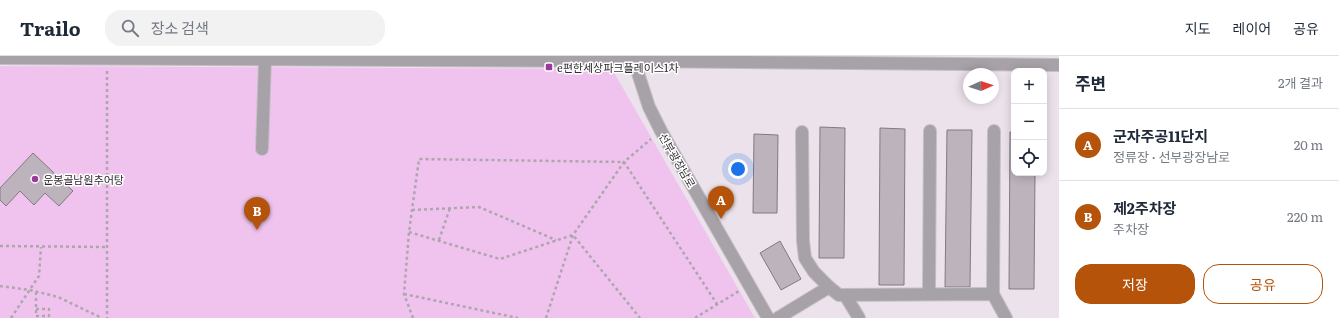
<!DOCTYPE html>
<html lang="ko">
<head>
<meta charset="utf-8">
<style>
  body { margin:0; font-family:Literata,"Noto Sans KR",serif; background:#f2f2f3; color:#1f2937 }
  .controls { position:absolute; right:12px; top:12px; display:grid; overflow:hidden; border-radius:8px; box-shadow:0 2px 10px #0003 }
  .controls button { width:36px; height:36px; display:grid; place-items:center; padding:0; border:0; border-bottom:1px solid #e0e1e3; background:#fff; color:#1f2937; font:20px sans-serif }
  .compass { position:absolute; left:963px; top:12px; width:36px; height:36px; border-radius:50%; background:#fff; box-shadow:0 2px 10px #0003; rotate:87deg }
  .you { position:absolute; left:738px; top:113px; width:14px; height:14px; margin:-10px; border:3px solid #fff; border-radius:50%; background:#1a73e8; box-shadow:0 0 0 6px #1a73e833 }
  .badge { display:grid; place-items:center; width:26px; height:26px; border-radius:50%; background:#b45309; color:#fff; font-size:13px; font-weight:700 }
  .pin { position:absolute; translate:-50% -33px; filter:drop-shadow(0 1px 2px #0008) }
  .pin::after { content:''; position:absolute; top:21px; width:14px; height:12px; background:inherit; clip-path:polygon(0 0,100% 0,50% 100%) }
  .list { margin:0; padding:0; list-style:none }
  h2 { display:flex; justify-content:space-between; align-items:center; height:52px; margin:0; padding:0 16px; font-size:17px }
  h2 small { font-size:13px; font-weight:400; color:#747a83 }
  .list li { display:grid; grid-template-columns:26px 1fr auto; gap:12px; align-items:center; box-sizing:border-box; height:72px; padding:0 16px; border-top:1px solid #e0e1e3 }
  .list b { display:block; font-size:15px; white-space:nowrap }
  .list p { margin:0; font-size:13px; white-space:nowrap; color:#747a83 }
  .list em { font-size:13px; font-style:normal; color:#747a83 }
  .actions { display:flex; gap:8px; padding:12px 16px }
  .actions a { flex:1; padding:9px 0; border:1px solid #b45309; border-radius:16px; text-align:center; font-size:14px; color:#b45309 }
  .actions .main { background:#b45309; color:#fff }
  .icon { flex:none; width:22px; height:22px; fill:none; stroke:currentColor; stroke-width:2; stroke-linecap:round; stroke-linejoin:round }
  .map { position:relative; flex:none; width:1059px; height:262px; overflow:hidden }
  header { display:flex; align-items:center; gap:24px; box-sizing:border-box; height:56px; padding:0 20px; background:#fff; border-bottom:1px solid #e0e1e3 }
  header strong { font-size:19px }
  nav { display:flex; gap:22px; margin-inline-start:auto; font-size:14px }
  .search { width:280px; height:36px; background:#f2f2f3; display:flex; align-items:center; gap:10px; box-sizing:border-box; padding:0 14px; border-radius:16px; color:#747a83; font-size:15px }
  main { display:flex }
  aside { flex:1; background:#fff }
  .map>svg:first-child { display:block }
  .green { fill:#f0c3ef }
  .building { fill:#bdb3bd; stroke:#827982 }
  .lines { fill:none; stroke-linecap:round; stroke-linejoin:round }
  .minor-casing { stroke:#c6bec6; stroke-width:14 }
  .path { stroke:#aea6ae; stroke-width:2.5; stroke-dasharray:3 3; stroke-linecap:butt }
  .minor { stroke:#a7a2a7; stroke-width:12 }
  .poi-dot { fill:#9c399f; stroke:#fff; stroke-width:1.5 }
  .labels { text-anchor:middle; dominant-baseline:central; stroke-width:3; stroke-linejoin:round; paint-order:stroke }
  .poi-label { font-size:11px; fill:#302c30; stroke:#fff; text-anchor:start }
  .street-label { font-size:11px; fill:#302c30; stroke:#fff }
</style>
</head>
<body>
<header>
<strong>Trailo</strong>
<div class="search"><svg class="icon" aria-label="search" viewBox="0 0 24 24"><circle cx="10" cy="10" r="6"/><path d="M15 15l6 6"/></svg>장소 검색</div>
<nav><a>지도</a><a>레이어</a><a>공유</a></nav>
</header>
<main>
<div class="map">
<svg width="1059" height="262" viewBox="0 0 1059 262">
  <rect width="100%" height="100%" fill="#ece2ec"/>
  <polygon class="green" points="0,10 612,13 755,262 0,262"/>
  <g class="building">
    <polygon points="820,71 845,72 844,202 819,202"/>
    <polygon points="880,72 905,73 904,229 879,229"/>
    <polygon points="947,74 972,74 970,231 945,231"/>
    <polygon points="1010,76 1014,76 1014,117 1035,117 1034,233 1009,233"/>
    <polygon points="754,78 778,79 777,157 753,157"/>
    <polygon points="33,97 73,135 59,150 45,137 34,149 20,135 6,150 0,144 0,132"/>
    <polygon points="780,185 801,223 781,234 760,197"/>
  </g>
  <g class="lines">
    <g class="minor-casing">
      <g id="minor">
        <polyline points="634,0 634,5 649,51 661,75 768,262"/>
        <polyline points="0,2 634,5 1059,9"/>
        <polyline points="802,76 803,185 805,202 814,216 829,231"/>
        <polyline points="262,93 265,4"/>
        <polyline points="929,238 930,75"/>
        <polyline points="993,238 994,75"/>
        <polyline points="845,239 859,262"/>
        <polyline points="778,262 829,231 839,239 993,238 1006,262"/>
      </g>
    </g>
    <g class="path">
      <polyline points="107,15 107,262"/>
      <polyline points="412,154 479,151 556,184"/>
      <polyline points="409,176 500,203 573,179 640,262"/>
      <polyline points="439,184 450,152"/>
      <polyline points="0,190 106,191"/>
      <polyline points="0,230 30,234 58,241 102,262"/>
      <polyline points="36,236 36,260 49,260"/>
      <polyline points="404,238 518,262"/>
      <polyline points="36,253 49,253 49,262"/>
      <polyline points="11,262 39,220 41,191"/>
      <polyline points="413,262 404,238 409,176 419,103 624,106 717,248"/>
      <polyline points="546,262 573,179 624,106 651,83"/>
      <polyline points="695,262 739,235"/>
    </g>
    <use href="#minor" class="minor"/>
  </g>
  <g class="poi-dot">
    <rect x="545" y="7" width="8" height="8" rx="2"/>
    <circle cx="35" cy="123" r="4"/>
  </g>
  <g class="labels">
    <g class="poi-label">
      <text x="557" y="11">e편한세상파크플레이스1차</text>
      <text x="43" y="123">운봉골남원추어탕</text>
    </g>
    <g class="street-label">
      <text transform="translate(678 104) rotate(60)">선부광장남로</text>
    </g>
  </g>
</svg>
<div class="controls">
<button>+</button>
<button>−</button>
<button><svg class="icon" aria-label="locate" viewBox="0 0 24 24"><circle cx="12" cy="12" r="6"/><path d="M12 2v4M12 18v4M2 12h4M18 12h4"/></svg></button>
</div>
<svg class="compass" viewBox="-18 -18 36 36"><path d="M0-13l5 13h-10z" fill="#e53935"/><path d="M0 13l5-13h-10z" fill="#747a83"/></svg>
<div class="you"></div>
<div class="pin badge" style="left:721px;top:163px">A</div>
<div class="pin badge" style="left:257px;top:174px">B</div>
</div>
<aside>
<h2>주변<small>2개 결과</small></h2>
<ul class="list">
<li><span class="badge">A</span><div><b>군자주공11단지</b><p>정류장 · 선부광장남로</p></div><em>20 m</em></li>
<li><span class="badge">B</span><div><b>제2주차장</b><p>주차장</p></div><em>220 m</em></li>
</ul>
<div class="actions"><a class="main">저장</a><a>공유</a></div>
</aside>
</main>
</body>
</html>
